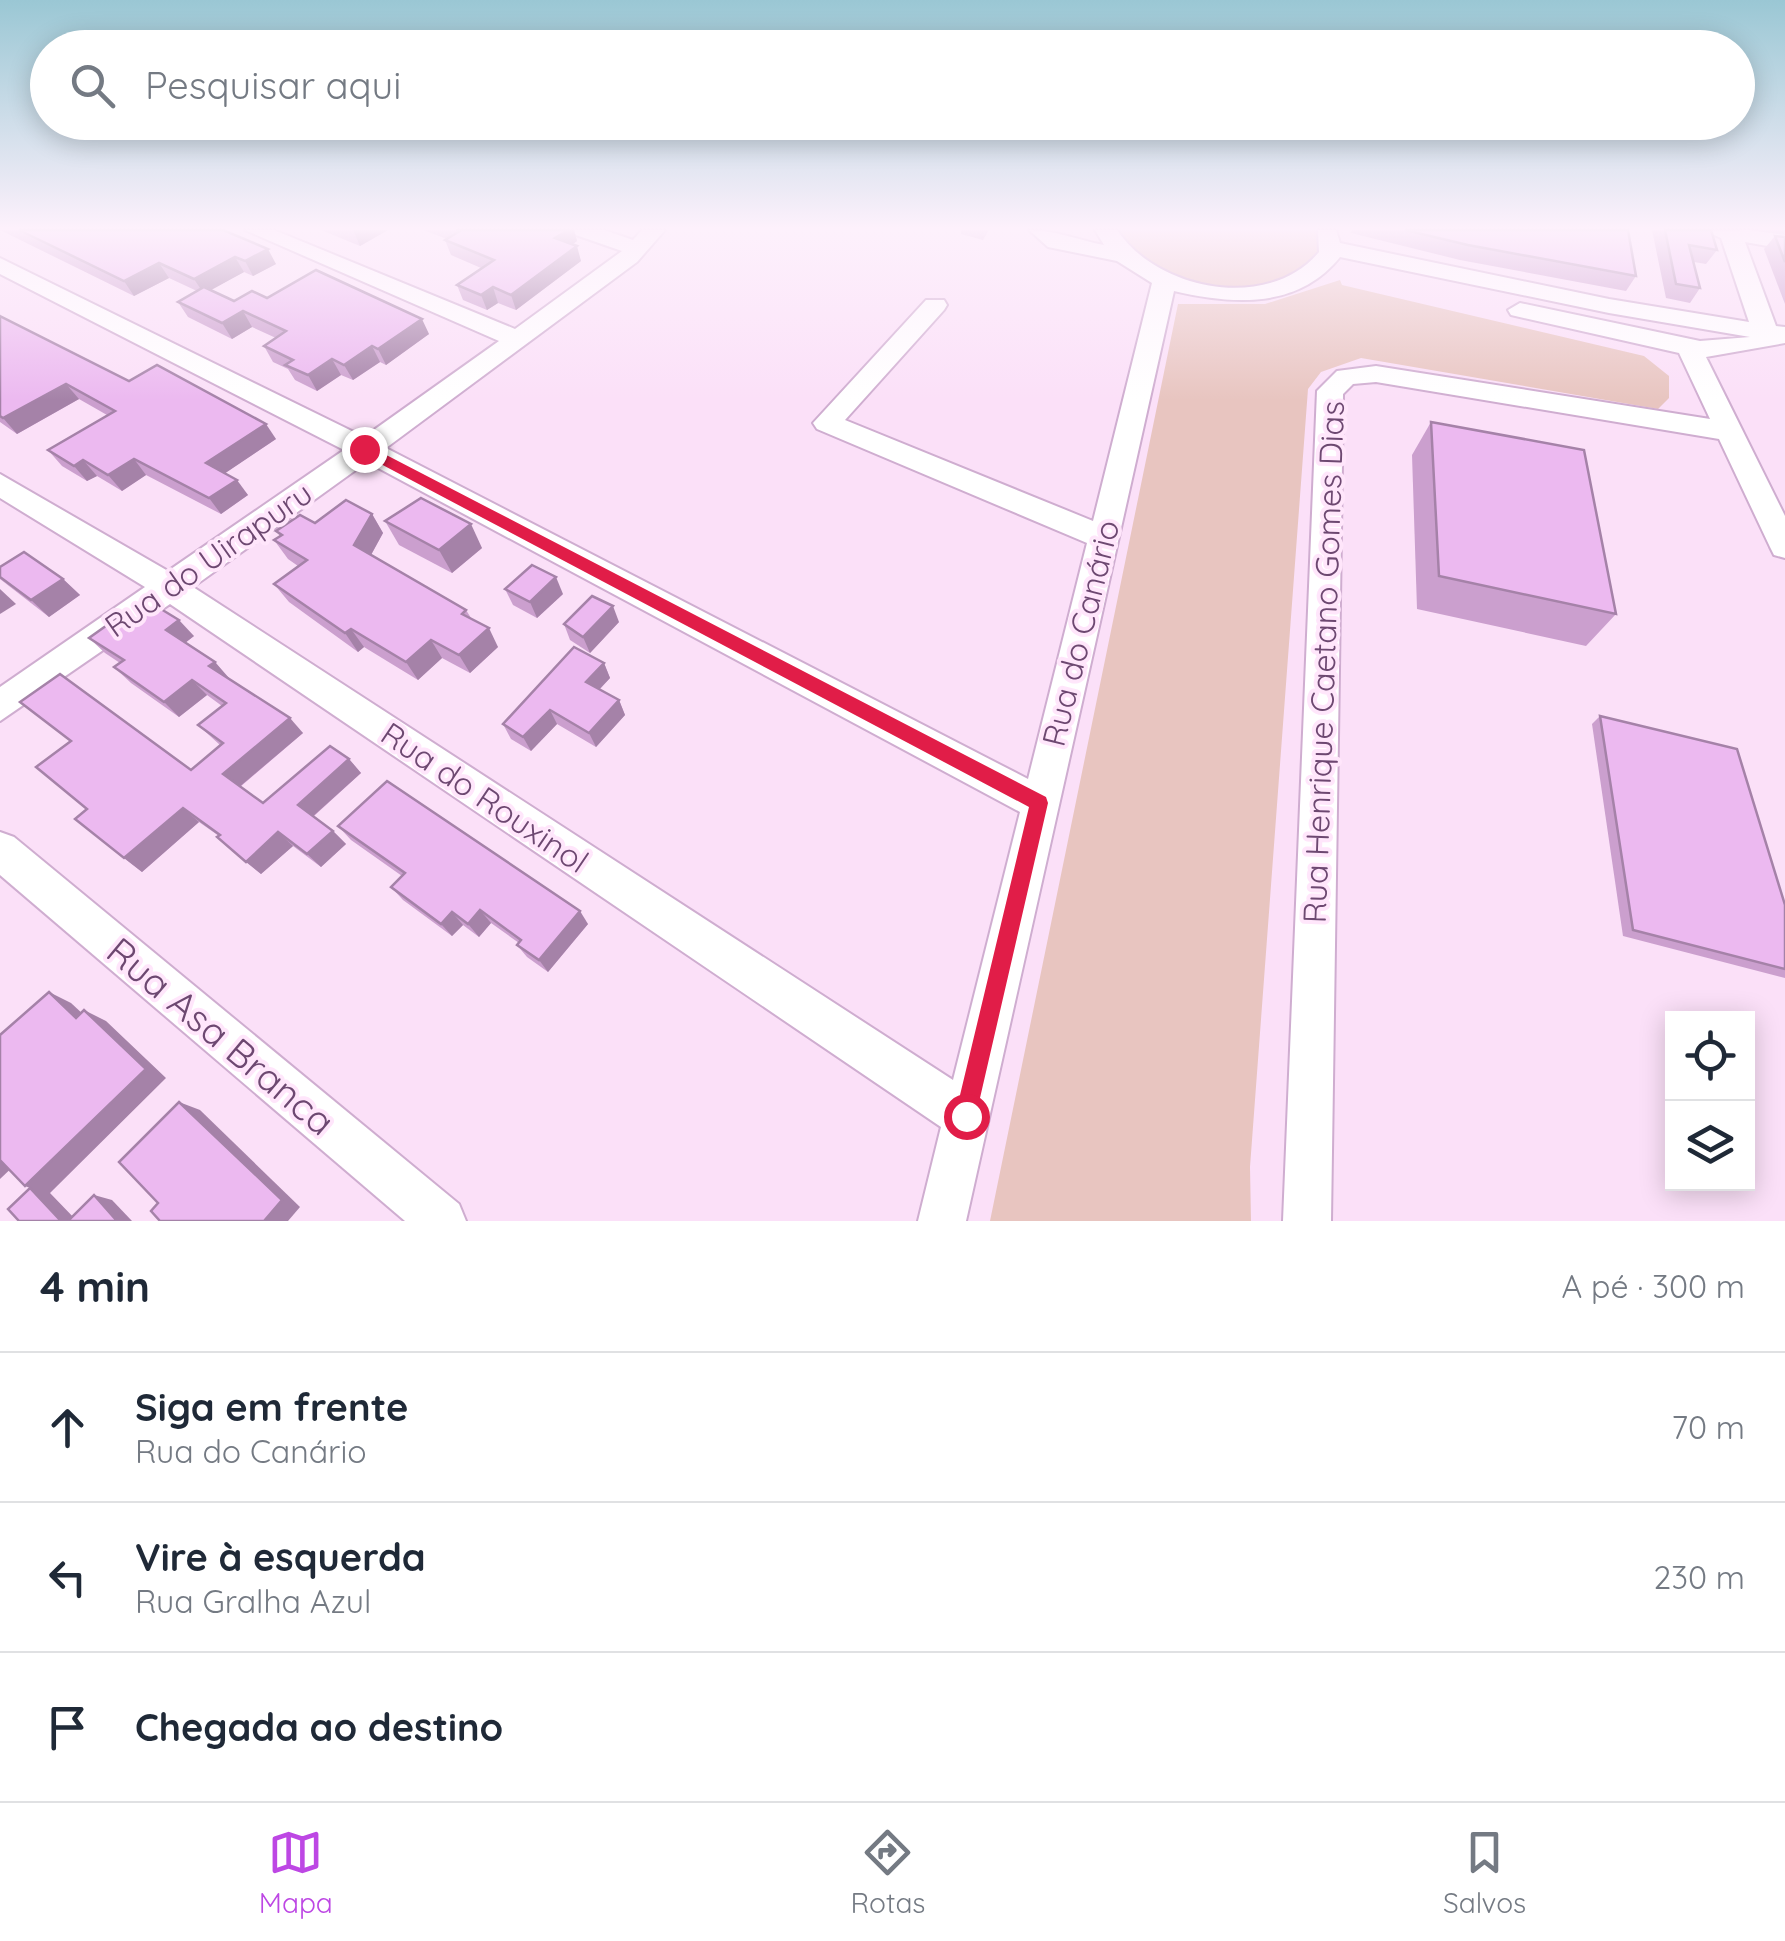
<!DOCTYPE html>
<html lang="pt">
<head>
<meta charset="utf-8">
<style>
  body { margin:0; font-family:Quicksand,sans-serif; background:#f6f6f7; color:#1f2937 }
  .controls { position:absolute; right:30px; bottom:30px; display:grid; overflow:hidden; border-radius:0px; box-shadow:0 5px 25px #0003 }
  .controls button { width:90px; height:90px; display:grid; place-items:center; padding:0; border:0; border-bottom:2px solid #e0e1e3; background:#fff; color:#1f2937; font:50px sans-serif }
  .stop { position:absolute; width:30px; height:30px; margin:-22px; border:8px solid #e11d48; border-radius:50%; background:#fff }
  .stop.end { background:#e11d48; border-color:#fff; box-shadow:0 2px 10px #0008 }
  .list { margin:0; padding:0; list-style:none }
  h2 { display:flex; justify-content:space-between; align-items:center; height:130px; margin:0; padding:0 40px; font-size:42px }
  h2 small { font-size:32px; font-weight:400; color:#747a83 }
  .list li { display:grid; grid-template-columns:65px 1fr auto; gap:30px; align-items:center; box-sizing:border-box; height:150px; padding:0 40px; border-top:2px solid #e0e1e3 }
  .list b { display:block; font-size:38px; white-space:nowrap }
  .list p { margin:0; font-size:32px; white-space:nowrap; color:#747a83 }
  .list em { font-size:32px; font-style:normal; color:#747a83 }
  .icon { flex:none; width:55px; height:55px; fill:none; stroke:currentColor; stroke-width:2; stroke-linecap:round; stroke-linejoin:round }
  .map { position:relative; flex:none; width:1785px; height:1221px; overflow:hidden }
  .search { position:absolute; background:#fff; box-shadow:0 5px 25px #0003; left:30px; right:30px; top:30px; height:110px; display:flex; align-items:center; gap:25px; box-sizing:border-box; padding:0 35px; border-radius:55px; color:#747a83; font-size:38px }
  .sheet { height:580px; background:#fff }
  nav { display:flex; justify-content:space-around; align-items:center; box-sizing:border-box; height:140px; border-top:2px solid #e0e1e3; background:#fff; font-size:28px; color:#747a83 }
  nav a { display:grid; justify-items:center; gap:5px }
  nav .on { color:#bd47e4 }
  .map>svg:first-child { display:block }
  .green { fill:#e8c5c0 }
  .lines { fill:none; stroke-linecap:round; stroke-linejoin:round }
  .minor-casing { stroke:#cfadd0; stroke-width:4 }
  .minor { fill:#fff; fill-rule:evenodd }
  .wall { fill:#cb9fce }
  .shaded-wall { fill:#a582a8 }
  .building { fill:#ecb9f0; stroke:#a582a8; stroke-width:2.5 }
  .route { fill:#e11d48 }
  .labels { text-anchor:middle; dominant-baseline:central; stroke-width:8; stroke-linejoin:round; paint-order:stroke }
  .street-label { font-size:32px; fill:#6d4871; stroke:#ffe6fb }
  .near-street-label { font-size:38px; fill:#6d4871; stroke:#ffe6fb }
</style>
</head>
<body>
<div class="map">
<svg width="1785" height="1221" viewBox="0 0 1785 1221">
  <rect width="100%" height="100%" fill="#fbe0f8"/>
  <g class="green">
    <path d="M1119,230H1320L1325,244L1320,261C1306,268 1293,278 1278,283C1233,300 1139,276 1119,230Z"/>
    <polygon points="1340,280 1342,285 1644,356 1669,376 1669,398 1658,409 1361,358 1321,372 1308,389 1250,1167 1251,1221 990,1221 1178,304 1265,304"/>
  </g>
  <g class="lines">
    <g class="minor-casing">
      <g id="minor">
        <path d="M245,230H274L515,329L622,251L576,235L573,230H604L633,240L642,230H665L637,262L386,448L1028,779L1087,543L817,429L813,423L926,300H944L947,305L944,310L845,420L1093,521L1152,283L1117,261L1048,247L1029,230C1055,230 1078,240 1104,245L1095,230H1117C1158,291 1269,312 1319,252L1318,230H1336L1340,243L1609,299L1749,322L1721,238L1705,231L1749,230L1785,235V249L1745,242L1776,326L1785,327V343L1706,357L1785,516V558L1774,555L1770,547L1719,439L1376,382L1353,384L1343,394L1331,1221H1283L1317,391L1337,371L1376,366L1710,419L1679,353L1511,315L1508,310L1520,303L1700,341L1750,337L1609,313L1340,257C1298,309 1234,305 1174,291L966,1221H918L941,1127L170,604L0,721V687L145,587L0,498V474L168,571L344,450L0,274V258L364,437L499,341ZM367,462L1020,812L953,1080L193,587Z"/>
        <polygon points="0,832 14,837 459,1204 466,1221 405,1221 0,875"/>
      </g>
    </g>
    <use href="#minor" class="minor"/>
  </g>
  <g class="wall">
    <polygon points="0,230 223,230 276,264 253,276 244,272 210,290 234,301 267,298 429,334 386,365 380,362 353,380 341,375 317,391 295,380 288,369 273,362 264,346 276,338 252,327 232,339 188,317 178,302 197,291 169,278 134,296"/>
    <polygon points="321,230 388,230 360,246"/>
    <polygon points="423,230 574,230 577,241 573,244 581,261 516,310 498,303 487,310 463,300 457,285 481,268 451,255 445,240 447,239"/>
    <polygon points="961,230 989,230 983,240 961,234"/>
    <polygon points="1352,230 1628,230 1636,276 1626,291 1460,260 1351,233"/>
    <polygon points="1652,230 1711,230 1717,250 1706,264 1694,262 1700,288 1690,303 1666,298"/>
    <polygon points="1766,230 1785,230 1785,234"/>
    <polygon points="1775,236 1785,237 1785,304 1764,249"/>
    <polygon points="0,316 129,381 276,439 225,473 248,495 221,514 146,475 122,491 97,476 87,481 62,466 48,450 107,415 79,399 17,434 0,422"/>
    <polygon points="1431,422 1616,614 1586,646 1417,609 1412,455"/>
    <polygon points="372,514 383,533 371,555 466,610 471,618 498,647 470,673 442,658 418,680 364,647 358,652 289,602 274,584 298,566 288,559 274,540 280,536 276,531 315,523"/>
    <polygon points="385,521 482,548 452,573 399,545"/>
    <polygon points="0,567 63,579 80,595 49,617 0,579"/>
    <polygon points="505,589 563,594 537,618 513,605"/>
    <polygon points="619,622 590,653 570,640 564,624"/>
    <polygon points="128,626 194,636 185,643 215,662 228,678 303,733 240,787 263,803 349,759 361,773 314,816 333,831 346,844 321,867 293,846 261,874 217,837 219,836 199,822 142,872 124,858 191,770 220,745 198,725 222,706 207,695 179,717 131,683 114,667 120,663 105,653 89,638"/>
    <polygon points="604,663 610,678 600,689 619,700 625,715 596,747 557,724 531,751 511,739 503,724"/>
    <polygon points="1600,716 1785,905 1785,978 1623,936 1592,724"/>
    <polygon points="338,826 588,924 548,972 527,957 517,945 519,943 491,923 479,937 463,925 452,936 403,900 391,887 402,876 351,840"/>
  </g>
  <g class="shaded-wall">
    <polygon points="353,230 388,230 360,246"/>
    <polygon points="568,230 574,230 577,241 560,253 555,238"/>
    <polygon points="577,246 581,261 516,310 511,295"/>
    <polygon points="268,249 276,264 253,276 245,261"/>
    <polygon points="235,257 244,272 204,294 194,279"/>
    <polygon points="159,263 169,278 134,296 124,281"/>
    <polygon points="493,287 498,303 487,310 481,295"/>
    <polygon points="243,311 252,327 232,339 222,323"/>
    <polygon points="422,319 429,334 386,365 378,349"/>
    <polygon points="372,346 380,362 353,380 344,365"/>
    <polygon points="332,359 341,375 317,391 308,375"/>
    <polygon points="66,384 79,399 17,434 3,418"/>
    <polygon points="266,424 276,439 218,478 206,463"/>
    <polygon points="134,459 146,475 122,491 108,475"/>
    <polygon points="83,460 97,476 87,481 74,466"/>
    <polygon points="237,480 248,495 221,514 209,498"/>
    <polygon points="372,514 383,533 366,564 354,545"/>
    <polygon points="471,524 482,548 452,573 439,550"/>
    <polygon points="556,577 563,594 537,618 530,602"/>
    <polygon points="63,579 80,595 49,617 31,600"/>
    <polygon points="0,589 16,604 0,614"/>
    <polygon points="613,606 619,622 590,653 583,637"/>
    <polygon points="179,620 194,636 181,646 166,630"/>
    <polygon points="489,628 498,647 470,673 459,655"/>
    <polygon points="351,629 364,647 358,652 345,633"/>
    <polygon points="431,640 442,658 418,680 406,662"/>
    <polygon points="215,662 229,678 224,682 209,666"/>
    <polygon points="604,663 610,678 593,696 586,682"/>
    <polygon points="192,680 207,695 179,717 164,702"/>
    <polygon points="619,700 625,715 596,747 589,733"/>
    <polygon points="550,710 557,724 531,751 523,737"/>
    <polygon points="290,718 303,733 238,788 223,774"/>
    <polygon points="349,759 361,773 311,818 298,805"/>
    <polygon points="183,808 199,822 142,872 124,858"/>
    <polygon points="333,831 346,844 321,867 307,854"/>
    <polygon points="278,832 293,846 261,874 246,862"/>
    <polygon points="480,910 491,923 479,937 468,924"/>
    <polygon points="580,911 588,924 548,972 539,960"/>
    <polygon points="452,912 463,925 452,936 441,924"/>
    <polygon points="49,992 71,1003 98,1028 76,1018"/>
    <polygon points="84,1010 106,1021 166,1078 50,1193 77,1221 61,1221 30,1188 25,1186"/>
    <polygon points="179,1102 200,1110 300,1207 288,1221 264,1221"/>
    <polygon points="0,1155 19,1161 0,1179"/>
    <polygon points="94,1195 112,1200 132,1221 117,1221"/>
  </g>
  <g class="building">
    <polygon points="19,230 223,230 268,249 245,261 235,257 194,279 159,263 124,281"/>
    <polygon points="456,230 568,230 555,238 577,246 511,295 493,287 481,295 457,285 494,260 445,240 460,231"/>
    <polygon points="1405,230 1628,230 1636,276 1468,245"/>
    <polygon points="1665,230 1711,230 1717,250 1689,245 1700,288 1676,284"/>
    <polygon points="1775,236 1785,237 1785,262"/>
    <polygon points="316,270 422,319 378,349 372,346 344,365 332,359 308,375 285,365 293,360 264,346 286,331 243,311 222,323 178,302 204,287 234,301 252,291 267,298"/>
    <polygon points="0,316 129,381 157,365 266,424 206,463 237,480 209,498 134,459 108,475 83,460 74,466 48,450 115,411 66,384 3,418 0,416"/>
    <polygon points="1431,422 1584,450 1616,614 1439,576"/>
    <polygon points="421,498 471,524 439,550 385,521"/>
    <polygon points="346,500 372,514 354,545 466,610 462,614 489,628 459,655 431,640 406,662 351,629 345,633 274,584 307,560 274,540 282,535 276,531 300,515 315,523"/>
    <polygon points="24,552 63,579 31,600 0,577 0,567"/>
    <polygon points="532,565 556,577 530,602 505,589"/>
    <polygon points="592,596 613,606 583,637 564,624"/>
    <polygon points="156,606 179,620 166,630 215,662 209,666 290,718 223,774 263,803 330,746 349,759 298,805 333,831 307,854 278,832 246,862 217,837 220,835 183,808 124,858 75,819 87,809 36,767 71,741 20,702 60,674 191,770 223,743 198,725 226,703 192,680 164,702 114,667 124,660 89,638 117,618 128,626"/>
    <polygon points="574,647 604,663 586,682 619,700 589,733 550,710 523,737 503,724"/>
    <polygon points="1600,716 1737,749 1785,905 1785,969 1633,930"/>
    <polygon points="387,781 580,911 539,960 517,945 521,940 480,910 468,924 452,912 441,924 391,887 405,873 338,826"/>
    <polygon points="49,992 76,1018 84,1010 146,1069 25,1186 0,1160 0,1035"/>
    <polygon points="179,1102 282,1200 264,1221 160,1221 151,1211 158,1203 119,1162"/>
    <polygon points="30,1188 61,1221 19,1221 8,1209"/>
    <polygon points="94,1195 117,1221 68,1221"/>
  </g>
  <linearGradient id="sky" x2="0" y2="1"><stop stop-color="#9ac7d4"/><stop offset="0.57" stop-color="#fdf1fc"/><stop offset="1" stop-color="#fdf1fc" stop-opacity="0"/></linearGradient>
  <rect width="1785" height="400" fill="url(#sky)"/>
  <polygon class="route" points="360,446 369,446 1046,797 1048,803 974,1124 958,1124 955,1116 1029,807 360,453"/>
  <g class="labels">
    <g class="street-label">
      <text transform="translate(208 559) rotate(-35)">Rua do Uirapuru</text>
      <text transform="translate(1080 633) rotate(-76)">Rua do Canário</text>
      <text transform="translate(1323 662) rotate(-88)">Rua Henrique Caetano Gomes Dias</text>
      <text transform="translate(485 797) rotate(34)">Rua do Rouxinol</text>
    </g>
    <g class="near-street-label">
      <text transform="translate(221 1036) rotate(40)">Rua Asa Branca</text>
    </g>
  </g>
</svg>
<div class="controls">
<button><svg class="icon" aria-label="locate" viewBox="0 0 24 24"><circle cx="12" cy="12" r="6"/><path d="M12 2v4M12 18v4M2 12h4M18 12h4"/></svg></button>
<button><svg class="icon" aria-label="layers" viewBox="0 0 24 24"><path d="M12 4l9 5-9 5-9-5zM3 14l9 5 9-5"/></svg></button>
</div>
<div class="stop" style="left:966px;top:1116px"></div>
<div class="stop end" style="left:364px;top:449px"></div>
<div class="search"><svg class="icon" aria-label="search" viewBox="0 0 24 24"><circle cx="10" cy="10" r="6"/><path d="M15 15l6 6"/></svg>Pesquisar aqui</div>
</div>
<section class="sheet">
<h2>4 min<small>A pé · 300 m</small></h2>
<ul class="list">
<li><svg class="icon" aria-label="ahead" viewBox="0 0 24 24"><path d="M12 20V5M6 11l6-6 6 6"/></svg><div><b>Siga em frente</b><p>Rua do Canário</p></div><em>70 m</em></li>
<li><svg class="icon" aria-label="left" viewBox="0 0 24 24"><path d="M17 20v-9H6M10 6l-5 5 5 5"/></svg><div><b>Vire à esquerda</b><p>Rua Gralha Azul</p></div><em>230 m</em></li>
<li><svg class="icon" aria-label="arrive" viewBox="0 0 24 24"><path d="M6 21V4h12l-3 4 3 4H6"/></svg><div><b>Chegada ao destino</b></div></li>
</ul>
</section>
<nav>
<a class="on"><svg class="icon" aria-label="map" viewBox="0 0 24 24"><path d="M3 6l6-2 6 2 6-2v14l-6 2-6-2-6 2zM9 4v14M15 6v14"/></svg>Mapa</a>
<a><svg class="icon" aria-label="directions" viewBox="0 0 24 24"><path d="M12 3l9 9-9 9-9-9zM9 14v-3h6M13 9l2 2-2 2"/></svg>Rotas</a>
<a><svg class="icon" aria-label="saved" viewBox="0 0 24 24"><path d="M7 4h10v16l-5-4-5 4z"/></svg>Salvos</a>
</nav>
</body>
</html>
